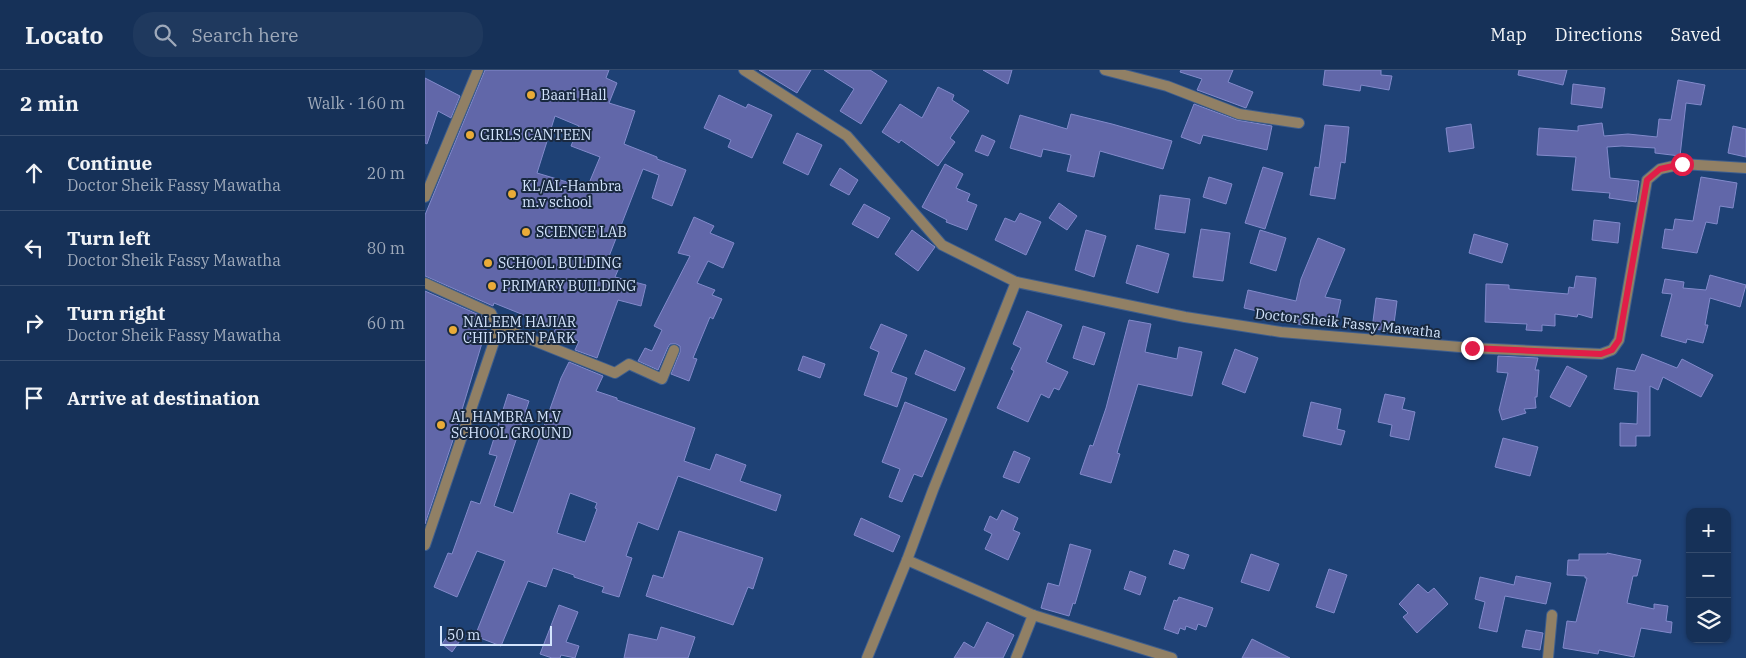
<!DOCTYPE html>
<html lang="en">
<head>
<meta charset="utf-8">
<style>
  body { margin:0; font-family:"IBM Plex Serif",serif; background:#1f395e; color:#f1f3f6 }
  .controls { position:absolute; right:15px; bottom:15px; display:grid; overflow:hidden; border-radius:10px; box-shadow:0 1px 4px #0004 }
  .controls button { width:45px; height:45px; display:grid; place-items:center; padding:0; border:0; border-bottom:1px solid #354c6e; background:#163158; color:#f1f3f6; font:25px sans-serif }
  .scale { position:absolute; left:15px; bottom:12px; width:112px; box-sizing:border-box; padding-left:5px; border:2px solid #d3e4fd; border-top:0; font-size:14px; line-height:18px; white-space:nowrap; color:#d3e4fd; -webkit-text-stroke:4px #192940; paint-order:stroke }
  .stop { position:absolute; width:15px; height:15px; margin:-11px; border:4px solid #e11d48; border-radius:50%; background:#fff }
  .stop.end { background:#e11d48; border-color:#fff; box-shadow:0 1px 5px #0008 }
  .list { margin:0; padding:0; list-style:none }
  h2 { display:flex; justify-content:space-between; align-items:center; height:65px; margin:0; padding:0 20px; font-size:21px }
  h2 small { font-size:16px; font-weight:400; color:#9ea9ba }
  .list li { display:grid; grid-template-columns:32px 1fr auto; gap:15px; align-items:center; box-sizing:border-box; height:75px; padding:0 20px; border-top:1px solid #354c6e }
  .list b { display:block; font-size:19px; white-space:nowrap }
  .list p { margin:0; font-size:16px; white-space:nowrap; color:#9ea9ba }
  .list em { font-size:16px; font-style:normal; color:#9ea9ba }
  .icon { flex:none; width:28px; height:28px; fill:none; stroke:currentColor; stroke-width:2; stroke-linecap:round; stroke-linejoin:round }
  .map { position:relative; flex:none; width:1321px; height:588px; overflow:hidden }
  header { display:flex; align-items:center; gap:30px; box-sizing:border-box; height:70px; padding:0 25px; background:#163158; border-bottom:1px solid #354c6e }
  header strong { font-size:24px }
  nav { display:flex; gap:28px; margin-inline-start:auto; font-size:18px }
  .search { width:350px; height:45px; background:#1f395e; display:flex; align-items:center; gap:12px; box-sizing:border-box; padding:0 18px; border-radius:20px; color:#9ea9ba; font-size:19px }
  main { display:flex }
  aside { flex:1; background:#163158 }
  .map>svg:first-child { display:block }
  .building { fill:#6167a9; stroke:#828acb; fill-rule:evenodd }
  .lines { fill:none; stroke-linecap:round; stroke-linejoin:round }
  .minor-casing { stroke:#3f5e8d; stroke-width:12 }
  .minor { stroke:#918065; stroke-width:10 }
  .route { stroke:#e11d48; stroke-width:6 }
  .poi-dot { fill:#e9ab38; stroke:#192940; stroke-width:2 }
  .labels { text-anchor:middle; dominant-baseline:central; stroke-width:4; stroke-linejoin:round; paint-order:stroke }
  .poi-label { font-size:14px; fill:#d3e4fd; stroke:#192940; text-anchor:start }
  .street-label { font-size:14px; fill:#d3e4fd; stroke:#192940 }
</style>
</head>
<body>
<header>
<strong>Locato</strong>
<div class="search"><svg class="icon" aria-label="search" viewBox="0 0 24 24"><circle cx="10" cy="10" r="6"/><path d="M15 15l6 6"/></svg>Search here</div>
<nav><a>Map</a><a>Directions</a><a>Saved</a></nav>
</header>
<main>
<aside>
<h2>2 min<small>Walk · 160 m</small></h2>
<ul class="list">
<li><svg class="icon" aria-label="ahead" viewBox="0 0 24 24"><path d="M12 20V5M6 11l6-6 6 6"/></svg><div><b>Continue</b><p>Doctor Sheik Fassy Mawatha</p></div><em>20 m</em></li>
<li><svg class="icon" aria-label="left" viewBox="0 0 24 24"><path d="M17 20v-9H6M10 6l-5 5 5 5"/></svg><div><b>Turn left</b><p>Doctor Sheik Fassy Mawatha</p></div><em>80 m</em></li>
<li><svg class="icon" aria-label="right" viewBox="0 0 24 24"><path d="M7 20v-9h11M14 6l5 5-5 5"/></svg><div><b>Turn right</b><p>Doctor Sheik Fassy Mawatha</p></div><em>60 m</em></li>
<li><svg class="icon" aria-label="arrive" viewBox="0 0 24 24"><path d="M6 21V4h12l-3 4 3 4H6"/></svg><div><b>Arrive at destination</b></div></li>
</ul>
</aside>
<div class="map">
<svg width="1321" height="588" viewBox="0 0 1321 588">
  <rect width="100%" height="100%" fill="#1e4175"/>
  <g class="building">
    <path d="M60,0H184L181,8L192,13L184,33L210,41L199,74L232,87V89L261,100L247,136L227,128L234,105L218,99L183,189L196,193L190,207L221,215L216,236L193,230L172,288L150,280L154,271L129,262L131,258L69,233L68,236L0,206V145ZM130,46L154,56L146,76L175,87L162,118L112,103Z"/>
    <polygon points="334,0 386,0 372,23"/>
    <polygon points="399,0 445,0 462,11 436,54 415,41 429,19"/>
    <polygon points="558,0 587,0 583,14"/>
    <polygon points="756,0 808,0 803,12 828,22 821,38 775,21 772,20 777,9 755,2"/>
    <polygon points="900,0 956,0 956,5 967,6 964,20 936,15 935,21 898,15"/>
    <polygon points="1094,0 1142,0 1138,15 1093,5"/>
    <polygon points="0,8 35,26 26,48 13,41 2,74 0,73"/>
    <polygon points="1253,10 1280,15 1276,35 1261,33 1255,86 1230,83 1230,78 1197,76 1182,77 1185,108 1214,111 1211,132 1184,128 1185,123 1147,120 1151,87 1112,85 1114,58 1153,61 1153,56 1177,53 1179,66 1203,64 1232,67 1234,49 1246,50"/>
    <polygon points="1148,14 1180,18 1177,38 1146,34"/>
    <polygon points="513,17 529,25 527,30 544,41 525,68 530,72 513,96 476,70 474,73 457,62 475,34 497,48"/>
    <polygon points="294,25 321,38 323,34 347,45 327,88 303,77 306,70 279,58"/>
    <polygon points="769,34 812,50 847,56 842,80 778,65 775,74 756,67"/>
    <polygon points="646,44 687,54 747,71 738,99 675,81 669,107 642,101 646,85 618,79 616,87 585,78 595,45 642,59"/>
    <polygon points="1046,54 1049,78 1024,82 1021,58"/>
    <polygon points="900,55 924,57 920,93 916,92 910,129 885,125 890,97 894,98"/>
    <polygon points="1308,56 1321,59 1321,87 1303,83"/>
    <polygon points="372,63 397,75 383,105 358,93"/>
    <polygon points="557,65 570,71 563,86 550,81"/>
    <polygon points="520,94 538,104 531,118 545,124 542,131 552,135 542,160 521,152 522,150 497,137"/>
    <polygon points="838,97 858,103 840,159 820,153"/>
    <polygon points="415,98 433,110 424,125 405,115"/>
    <polygon points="784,107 807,114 801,134 778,127"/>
    <polygon points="1276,107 1312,113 1308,138 1295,136 1292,154 1281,152 1272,183 1237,178 1240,159 1248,160 1250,149 1268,151"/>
    <polygon points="735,125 765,129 760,163 730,159"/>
    <polygon points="634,133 652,146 642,160 624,148"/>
    <polygon points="439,134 465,148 453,168 427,154"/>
    <polygon points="595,143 616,152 601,185 570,170 580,148 590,152"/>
    <polygon points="269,147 289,156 285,163 309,173 298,198 283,191 272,213 290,220 287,225 297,229 288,249 285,247 268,288 272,289 264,311 246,304 255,282 255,276 251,274 245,274 243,277 233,300 213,291 220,278 227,281 237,260 229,256 265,186 253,183"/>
    <polygon points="1169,150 1195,153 1193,173 1167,170"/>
    <polygon points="776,159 805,163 798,211 768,207"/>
    <polygon points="487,160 510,177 493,201 470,184"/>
    <polygon points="661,160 681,166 669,207 650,200"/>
    <polygon points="835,160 861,168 851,201 825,193"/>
    <polygon points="1049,164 1083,174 1077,193 1044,183"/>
    <polygon points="893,168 920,179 900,227 916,230 911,252 880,245 877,255 858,250 859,247 819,238 823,220 871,231 876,209"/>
    <polygon points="712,175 744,184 733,223 701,213"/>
    <polygon points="1285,205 1321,215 1315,237 1285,228 1280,255 1283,255 1278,273 1262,269 1261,273 1236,266 1247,224 1237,223 1240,209 1259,212 1258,218 1281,220"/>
    <polygon points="1151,206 1171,208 1167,248 1153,244 1152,247 1130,244 1130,256 1117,255 1117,261 1101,260 1102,254 1060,252 1061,214 1084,215 1084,219 1143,224 1144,217 1149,218"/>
    <polygon points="0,221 61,248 63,253 27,373 0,454"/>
    <polygon points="951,228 972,231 968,261 947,259"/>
    <polygon points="602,241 637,255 621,292 643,302 634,320 629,318 624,328 616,324 603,352 572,338 589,301 586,299 596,278 588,274"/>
    <polygon points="704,250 726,254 720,282 752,289 754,277 777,282 767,326 713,314 692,383 695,384 686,413 655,404 665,375 668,376 681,338"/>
    <polygon points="456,254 482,265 466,302 482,308 472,337 439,325 454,282 445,278"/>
    <polygon points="658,256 680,263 669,295 648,288"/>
    <polygon points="810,279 833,288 820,323 797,314"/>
    <polygon points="500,280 540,298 530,321 490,304"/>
    <polygon points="1217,284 1252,298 1257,289 1288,305 1276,327 1238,307 1233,320 1225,316 1225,366 1211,366 1211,376 1195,376 1195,353 1212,354 1213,322 1189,319 1192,298 1210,301"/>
    <polygon points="378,286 400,294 395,308 373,300"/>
    <polygon points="1073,286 1113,288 1110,300 1114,300 1112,327 1110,327 1111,338 1099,339 1101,343 1077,350 1074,340 1083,303 1072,302"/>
    <path d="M144,292L178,306L171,321L192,328V330L270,358L259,391L285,400L291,384L321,395L315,411L356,425L351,441L253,406L233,460L213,452L201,486L207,488L194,527L177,522L179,517L149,507V505L128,498L121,517L103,511L76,576L50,566L80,491L52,481L32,527L9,517L23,483L27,484L46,431L55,434L72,386L64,384L83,324L104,331L69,436L88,443L136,308ZM145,423L172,433L170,438L172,439L160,472L132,463Z"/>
    <polygon points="1142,296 1162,306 1145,337 1125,327"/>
    <polygon points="960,324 980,328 977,339 990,342 984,370 965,366 967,355 953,352"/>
    <polygon points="480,332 522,349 497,407 489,404 477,432 464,427 475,399 457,392"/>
    <polygon points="886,332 916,339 912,359 920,361 916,375 878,366"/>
    <polygon points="1078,368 1113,377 1105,406 1070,397"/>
    <polygon points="589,381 605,388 594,413 578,407"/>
    <polygon points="577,440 593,448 588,460 595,463 583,490 560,479 567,464 559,460 565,446 572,450"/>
    <polygon points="436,448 475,466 468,482 429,465"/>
    <polygon points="254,461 338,488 328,519 323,517 308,555 221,526 228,505 238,508"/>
    <polygon points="645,474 666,480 650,534 648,533 644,546 616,538 623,513 634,516"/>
    <polygon points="749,480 764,485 759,499 744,494"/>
    <polygon points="1182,483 1216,490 1212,506 1208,506 1202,533 1229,539 1229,534 1243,536 1241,551 1247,552 1246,563 1216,558 1209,587 1174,580 1173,584 1138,578 1142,551 1151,552 1162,508 1160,508 1160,506 1142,505 1143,490 1154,490 1154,484 1182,484"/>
    <polygon points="826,484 854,494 844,521 816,512"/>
    <polygon points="904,499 922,505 909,543 891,537"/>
    <polygon points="705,501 721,507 715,525 699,519"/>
    <polygon points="1091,506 1126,513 1121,534 1080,526 1072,562 1054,558 1060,532 1050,529 1055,507 1089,515"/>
    <polygon points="993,514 1003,523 1009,518 1023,534 992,563 978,547 983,543 974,534"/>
    <polygon points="754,527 788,538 781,557 773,554 771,560 761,556 760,560 755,558 753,564 739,559 749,530 752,531"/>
    <polygon points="134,535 153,542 141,572 154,576 150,588 136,585 135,588 127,588 115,584"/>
    <polygon points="562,552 589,565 578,588 529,588 539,572 549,578"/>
    <polygon points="236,557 270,567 263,588 199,588 204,564 232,570"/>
    <polygon points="1101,560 1118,563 1115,580 1097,577"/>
    <polygon points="26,561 37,568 27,582 17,574"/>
    <polygon points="827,569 865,588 817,588"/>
  </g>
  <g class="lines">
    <g class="minor-casing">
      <g id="minor">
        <polyline points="319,0 422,66 517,175 591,212 760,247 856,262 1047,278 1176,284 1187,280 1194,270 1222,110 1235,99 1257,94 1321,98"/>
        <polyline points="680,0 742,16 814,44 874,53"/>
        <polyline points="0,127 53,0"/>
        <polyline points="591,212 508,420 482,490 608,545 747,588"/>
        <polyline points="0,213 66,243 72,256 71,266 0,475"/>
        <polyline points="72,256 190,303 204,294 237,309 249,280"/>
        <polyline points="442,588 482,490"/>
        <polyline points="591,588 608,545"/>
        <polyline points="1123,588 1127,545"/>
      </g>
    </g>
    <use href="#minor" class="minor"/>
  </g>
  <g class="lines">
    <polyline class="route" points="1047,278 1176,284 1187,280 1194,270 1222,110 1235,99 1257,94"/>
  </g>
  <g class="poi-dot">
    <circle cx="106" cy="25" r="5"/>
    <circle cx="45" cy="65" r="5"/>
    <circle cx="87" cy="124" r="5"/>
    <circle cx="101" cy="162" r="5"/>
    <circle cx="63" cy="193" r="5"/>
    <circle cx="67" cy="216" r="5"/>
    <circle cx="28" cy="260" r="5"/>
    <circle cx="16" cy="355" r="5"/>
  </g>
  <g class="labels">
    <g class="poi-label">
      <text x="116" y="25">Baari Hall</text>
      <text x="55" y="65">GIRLS CANTEEN</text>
      <text x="97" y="116">KL/AL-Hambra<tspan x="97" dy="16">m.v school</tspan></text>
      <text x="111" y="162">SCIENCE LAB</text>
      <text x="73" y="193">SCHOOL BULDING</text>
      <text x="77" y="216">PRIMARY BUILDING</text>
      <text x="38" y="252">NALEEM HAJIAR<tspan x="38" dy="16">CHILDREN PARK</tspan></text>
      <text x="26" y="347">AL HAMBRA M.V<tspan x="26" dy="16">SCHOOL GROUND</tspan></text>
    </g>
    <g class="street-label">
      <text transform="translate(923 253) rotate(6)">Doctor Sheik Fassy Mawatha</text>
    </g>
  </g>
</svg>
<div class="controls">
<button>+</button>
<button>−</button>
<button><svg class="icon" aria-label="layers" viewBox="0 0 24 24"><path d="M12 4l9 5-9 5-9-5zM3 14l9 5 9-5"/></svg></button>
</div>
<div class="scale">50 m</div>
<div class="stop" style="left:1257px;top:94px"></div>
<div class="stop end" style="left:1047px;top:278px"></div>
</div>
</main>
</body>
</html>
